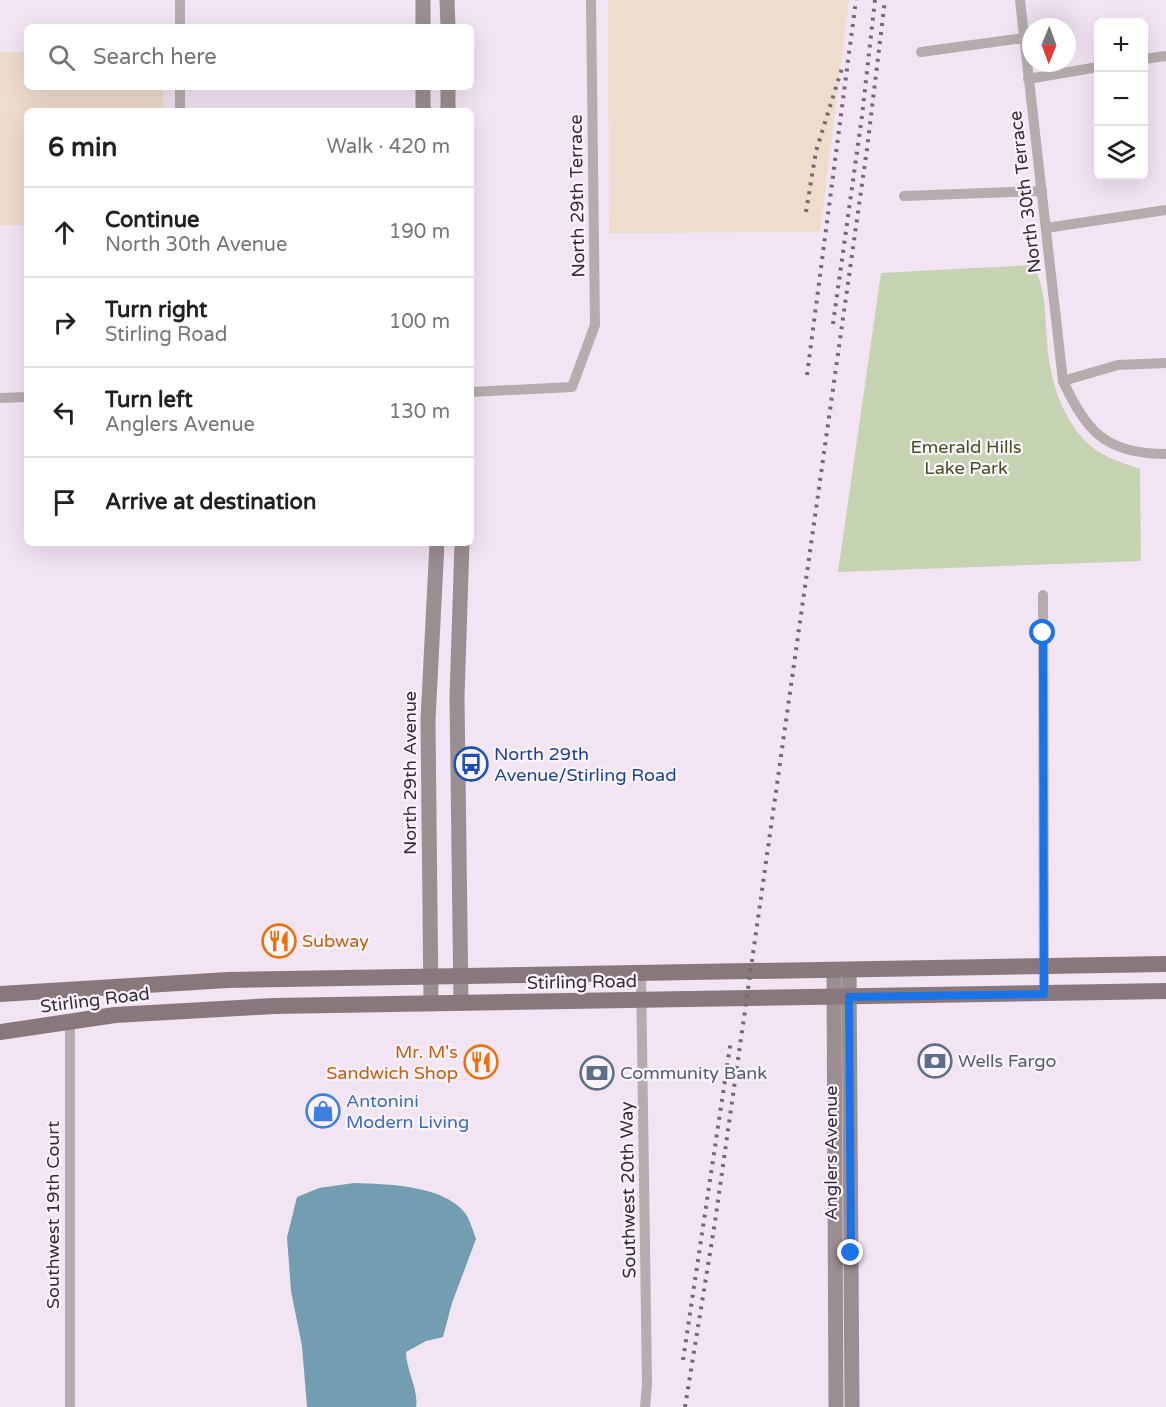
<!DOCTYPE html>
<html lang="en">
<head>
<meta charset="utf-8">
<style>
  body { margin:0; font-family:"Varela Round",sans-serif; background:#f6f6f6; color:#202124 }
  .controls { position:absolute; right:18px; top:18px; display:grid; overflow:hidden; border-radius:9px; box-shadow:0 6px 24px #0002 }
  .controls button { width:54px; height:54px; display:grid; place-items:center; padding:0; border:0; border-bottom:2px solid #e0e0e0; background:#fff; color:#202124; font:30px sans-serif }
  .compass { position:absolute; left:1022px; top:18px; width:54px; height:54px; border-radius:50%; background:#fff; box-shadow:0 6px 24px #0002; rotate:181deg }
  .stop { position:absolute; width:18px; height:18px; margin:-14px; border:4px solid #1a73e8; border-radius:50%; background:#fff }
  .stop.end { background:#1a73e8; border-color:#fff; box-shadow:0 2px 6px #0008 }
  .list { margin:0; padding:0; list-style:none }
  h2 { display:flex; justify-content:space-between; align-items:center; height:78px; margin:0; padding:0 24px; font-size:26px }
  h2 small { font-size:20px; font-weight:400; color:#757577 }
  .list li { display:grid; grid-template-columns:39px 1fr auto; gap:18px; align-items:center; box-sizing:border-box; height:90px; padding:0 24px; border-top:2px solid #e0e0e0 }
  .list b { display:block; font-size:22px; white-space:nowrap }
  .list p { margin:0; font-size:20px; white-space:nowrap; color:#757577 }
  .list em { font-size:20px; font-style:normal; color:#757577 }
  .icon { flex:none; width:33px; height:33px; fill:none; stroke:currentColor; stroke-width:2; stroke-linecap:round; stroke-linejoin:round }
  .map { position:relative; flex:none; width:1166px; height:1407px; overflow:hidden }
  .search { position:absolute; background:#fff; box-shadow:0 6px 24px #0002; left:24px; top:24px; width:450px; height:66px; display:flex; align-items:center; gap:15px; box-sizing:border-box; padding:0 21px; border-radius:9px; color:#757577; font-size:22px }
  .panel { position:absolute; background:#fff; box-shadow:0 6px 24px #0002; left:24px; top:108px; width:450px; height:438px; border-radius:9px }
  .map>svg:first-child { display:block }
  .industrial { fill:#eedccc }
  .green { fill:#c6d3b3 }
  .water { fill:#739eb1 }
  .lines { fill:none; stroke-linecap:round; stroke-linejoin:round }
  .street { stroke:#b5acae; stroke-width:10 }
  .secondary { stroke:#9b8e91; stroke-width:15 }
  .primary { stroke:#88787c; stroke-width:16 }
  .rail { stroke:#726a73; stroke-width:4; stroke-dasharray:3 6; stroke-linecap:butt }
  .route { stroke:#1a73e8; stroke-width:8 }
  .labels { text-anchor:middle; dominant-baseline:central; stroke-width:4.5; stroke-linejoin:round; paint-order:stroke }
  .street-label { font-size:18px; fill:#322d33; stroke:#fdf3ff }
  .park-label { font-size:18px; fill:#3f531a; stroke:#fdf3ff }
  .transit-label { font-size:18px; fill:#164399; stroke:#fdf3ff; text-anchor:start }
  .food-label { font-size:18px; fill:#c56008; stroke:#fdf3ff; text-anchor:start }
  .service-label { font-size:18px; fill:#4e5e75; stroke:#fdf3ff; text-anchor:start }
  .shop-label { font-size:18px; fill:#366cbe; stroke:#fdf3ff; text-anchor:start }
</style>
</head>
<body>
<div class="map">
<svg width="1166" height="1407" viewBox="0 0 1166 1407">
  <rect width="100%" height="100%" fill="#f2e4f3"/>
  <g class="industrial">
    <polygon points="608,0 849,0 820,232 609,233"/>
    <polygon points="0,52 27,52 27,87 163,87 163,111 27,111 27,225 0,225"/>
  </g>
  <path class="green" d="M1033,265C1046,289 1045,314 1047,341C1049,380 1064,427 1097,451C1110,459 1126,464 1140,469L1141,561L838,572L881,273Z"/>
  <path class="water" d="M354,1183C386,1184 444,1185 465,1213C470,1220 473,1231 476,1239L452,1303L443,1337L426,1341L406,1352C406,1370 419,1390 416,1407H307L302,1346L291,1291L287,1237L297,1197L319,1188Z"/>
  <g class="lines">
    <g class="street">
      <path d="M1020,0L1063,381C1087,432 1106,454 1166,454"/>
      <polyline points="180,27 180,0"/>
      <polyline points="921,52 1024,38"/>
      <polyline points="1144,59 1166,56"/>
      <polyline points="1028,79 1098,67"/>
      <polyline points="180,87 180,111"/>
      <polyline points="904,196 1042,191"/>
      <polyline points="1046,228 1166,210"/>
      <polyline points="1063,381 1118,365 1166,363"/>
      <polyline points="471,392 572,387 595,325 591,0"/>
      <polyline points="0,398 27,397"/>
      <polyline points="1043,595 1044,994"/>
      <polyline points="641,973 647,1384 645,1407"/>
      <polyline points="70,1022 70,1407"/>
    </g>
    <g class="secondary">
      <polyline points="423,0 423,27"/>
      <polyline points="447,0 448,27"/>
      <polyline points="423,87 423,111"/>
      <polyline points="448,87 448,111"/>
      <polyline points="834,970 836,1407"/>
      <polyline points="849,970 852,1407"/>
      <polyline points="461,1003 457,697 462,543"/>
      <polyline points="431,1004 428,720 437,543"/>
    </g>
    <g class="primary">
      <polyline points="0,994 228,980 1166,964"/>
      <polyline points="0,1032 115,1015 274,1006 1166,991"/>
    </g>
    <g class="rail">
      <polyline points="806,212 816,151 843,65"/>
      <polyline points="833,324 862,116 875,0"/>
      <polyline points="807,375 856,0"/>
      <polyline points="683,1360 731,1040"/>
      <polyline points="685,1407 715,1222 867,149 885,0"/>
    </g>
  </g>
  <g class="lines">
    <polyline class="route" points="851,1253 849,997 1044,994 1043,633"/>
  </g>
  <defs>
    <g id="bus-ring" transform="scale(1.725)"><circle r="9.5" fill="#fdf3ff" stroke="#1a4fb4" stroke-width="1.5"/><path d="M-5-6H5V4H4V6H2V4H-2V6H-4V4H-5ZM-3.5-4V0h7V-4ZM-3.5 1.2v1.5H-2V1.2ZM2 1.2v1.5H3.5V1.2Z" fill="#1a4fb4"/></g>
    <g id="restaurant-ring" transform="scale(1.725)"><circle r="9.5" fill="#fdf3ff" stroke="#e8710a" stroke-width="1.5"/><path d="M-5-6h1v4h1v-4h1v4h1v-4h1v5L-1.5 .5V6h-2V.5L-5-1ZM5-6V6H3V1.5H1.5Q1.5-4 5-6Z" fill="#e8710a"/></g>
    <g id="bank-ring" transform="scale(1.725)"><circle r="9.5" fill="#fdf3ff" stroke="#5c6f8a" stroke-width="1.5"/><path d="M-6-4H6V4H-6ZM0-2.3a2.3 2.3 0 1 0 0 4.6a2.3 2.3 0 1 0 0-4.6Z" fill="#5c6f8a"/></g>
    <g id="shop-ring" transform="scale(1.725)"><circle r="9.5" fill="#fdf3ff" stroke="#3f7fe0" stroke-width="1.5"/><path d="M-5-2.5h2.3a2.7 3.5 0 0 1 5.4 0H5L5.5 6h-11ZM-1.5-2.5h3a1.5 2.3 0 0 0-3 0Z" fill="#3f7fe0"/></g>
  </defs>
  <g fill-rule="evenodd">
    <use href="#bus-ring" x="471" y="764"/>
    <use href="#restaurant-ring" x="279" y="941"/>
    <use href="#bank-ring" x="935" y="1061"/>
    <use href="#restaurant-ring" x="481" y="1062"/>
    <use href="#bank-ring" x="597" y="1073"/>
    <use href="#shop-ring" x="323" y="1111"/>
  </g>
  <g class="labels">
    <g class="street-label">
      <text transform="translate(1025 192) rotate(-97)">North 30th Terrace</text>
      <text transform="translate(577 196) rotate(-91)">North 29th Terrace</text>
      <text transform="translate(410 773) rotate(-90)">North 29th Avenue</text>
      <text transform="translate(582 982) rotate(-1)">Stirling Road</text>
      <text transform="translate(95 1000) rotate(-7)">Stirling Road</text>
      <text transform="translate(831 1153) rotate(-90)">Anglers Avenue</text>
      <text transform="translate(628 1190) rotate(-91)">Southwest 20th Way</text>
      <text transform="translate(53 1215) rotate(-90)">Southwest 19th Court</text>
    </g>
    <g class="park-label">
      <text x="966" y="447">Emerald Hills<tspan x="966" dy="21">Lake Park</tspan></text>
    </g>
    <g class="transit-label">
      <text x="494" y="754">North 29th<tspan x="494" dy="21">Avenue/Stirling Road</tspan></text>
    </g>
    <g class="food-label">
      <text x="302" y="941">Subway</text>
      <text x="458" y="1052" text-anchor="end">Mr. M's<tspan x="458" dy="21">Sandwich Shop</tspan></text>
    </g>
    <g class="service-label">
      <text x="958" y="1061">Wells Fargo</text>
      <text x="620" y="1073">Community Bank</text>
    </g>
    <g class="shop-label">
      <text x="346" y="1101">Antonini<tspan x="346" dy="21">Modern Living</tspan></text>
    </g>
  </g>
</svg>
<div class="controls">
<button>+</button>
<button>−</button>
<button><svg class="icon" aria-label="layers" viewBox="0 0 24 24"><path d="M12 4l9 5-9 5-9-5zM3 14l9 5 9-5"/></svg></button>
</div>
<svg class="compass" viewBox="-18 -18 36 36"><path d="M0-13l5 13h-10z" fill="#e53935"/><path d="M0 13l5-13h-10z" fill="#757577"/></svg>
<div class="stop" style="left:1043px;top:633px"></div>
<div class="stop end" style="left:851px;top:1253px"></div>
<div class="search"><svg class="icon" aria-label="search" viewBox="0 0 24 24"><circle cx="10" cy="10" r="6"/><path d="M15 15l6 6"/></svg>Search here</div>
<section class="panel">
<h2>6 min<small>Walk · 420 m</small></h2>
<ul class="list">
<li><svg class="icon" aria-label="ahead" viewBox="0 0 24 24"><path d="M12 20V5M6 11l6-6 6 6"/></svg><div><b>Continue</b><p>North 30th Avenue</p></div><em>190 m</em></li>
<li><svg class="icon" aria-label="right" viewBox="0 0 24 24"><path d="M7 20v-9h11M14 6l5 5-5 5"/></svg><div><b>Turn right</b><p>Stirling Road</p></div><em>100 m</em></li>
<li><svg class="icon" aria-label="left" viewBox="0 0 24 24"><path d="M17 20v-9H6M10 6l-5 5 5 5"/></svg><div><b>Turn left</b><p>Anglers Avenue</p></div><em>130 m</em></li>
<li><svg class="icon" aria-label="arrive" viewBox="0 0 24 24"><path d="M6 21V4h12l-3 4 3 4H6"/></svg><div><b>Arrive at destination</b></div></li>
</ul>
</section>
</div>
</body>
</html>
